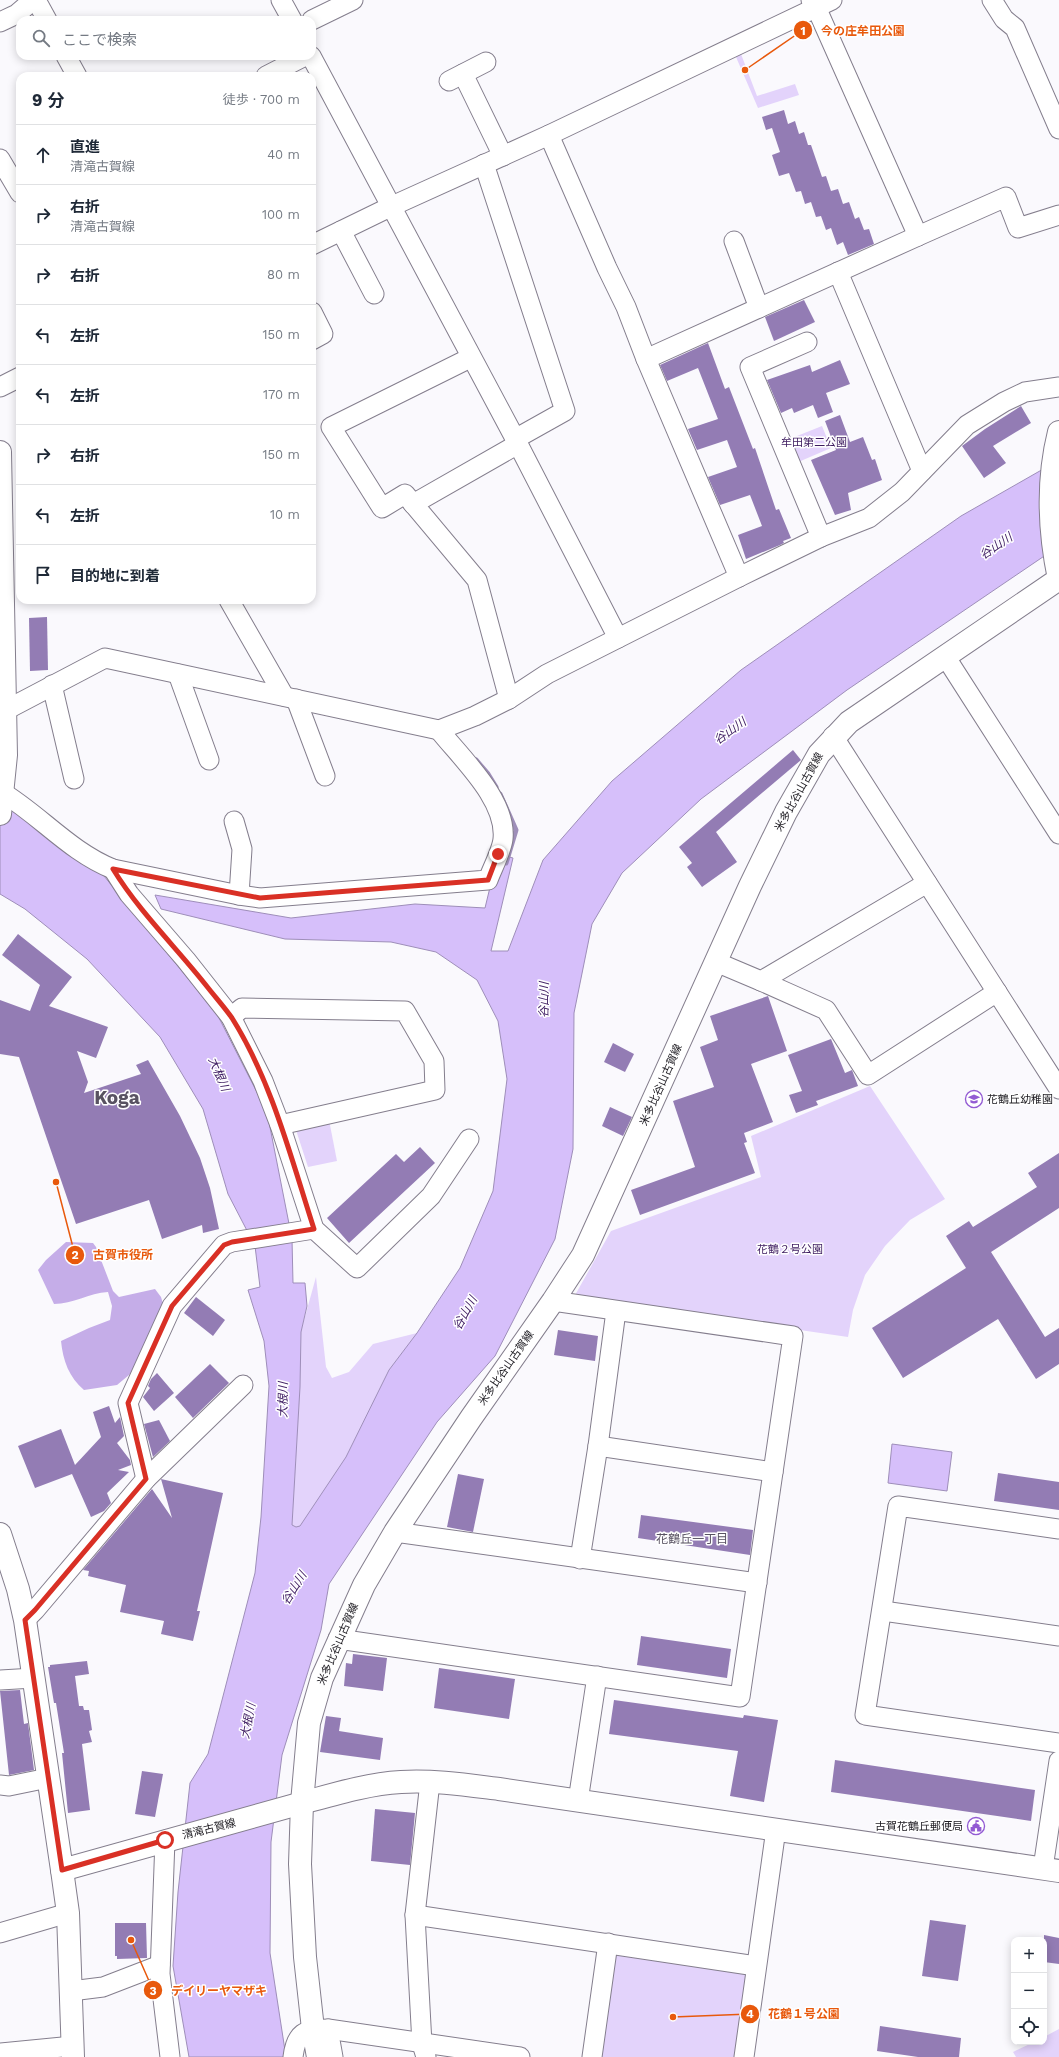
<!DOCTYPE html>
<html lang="ja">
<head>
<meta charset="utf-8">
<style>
  body { margin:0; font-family:"Work Sans","Noto Sans JP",sans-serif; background:#f6f6f7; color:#1f2937 }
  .controls { position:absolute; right:12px; bottom:12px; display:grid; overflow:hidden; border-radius:8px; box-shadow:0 2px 10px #0003 }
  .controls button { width:36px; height:36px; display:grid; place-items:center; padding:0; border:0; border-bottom:1px solid #e0e1e3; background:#fff; color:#1f2937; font:20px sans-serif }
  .stop { position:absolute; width:12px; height:12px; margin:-9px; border:3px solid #d93025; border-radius:50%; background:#fff }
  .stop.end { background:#d93025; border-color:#fff; box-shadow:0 1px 4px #0008 }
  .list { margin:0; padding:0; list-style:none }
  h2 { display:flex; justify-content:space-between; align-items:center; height:52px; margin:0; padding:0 16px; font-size:17px }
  h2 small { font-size:13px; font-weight:400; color:#747a83 }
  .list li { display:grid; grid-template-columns:26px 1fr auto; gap:12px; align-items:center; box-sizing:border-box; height:60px; padding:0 16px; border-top:1px solid #e0e1e3 }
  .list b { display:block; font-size:15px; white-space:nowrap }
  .list p { margin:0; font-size:13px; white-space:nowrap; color:#747a83 }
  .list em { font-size:13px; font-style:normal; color:#747a83 }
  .icon { flex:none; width:22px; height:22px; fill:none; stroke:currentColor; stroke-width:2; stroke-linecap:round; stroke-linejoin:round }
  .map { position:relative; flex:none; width:1059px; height:2057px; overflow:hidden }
  .search { position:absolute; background:#fff; box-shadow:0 2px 10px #0003; left:16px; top:16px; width:300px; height:44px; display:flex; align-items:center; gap:10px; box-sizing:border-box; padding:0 14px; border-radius:12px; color:#747a83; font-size:15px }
  .panel { position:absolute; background:#fff; box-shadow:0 2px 10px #0003; left:16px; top:72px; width:300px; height:532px; border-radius:12px }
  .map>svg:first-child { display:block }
  .green { fill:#e3d3fb }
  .forest { fill:#c5ade8 }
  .water { fill:#d6bffa; stroke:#9e8eb9 }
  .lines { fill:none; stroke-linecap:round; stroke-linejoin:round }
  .stream { stroke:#9e8eb9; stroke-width:5 }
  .building { fill:#937cb4 }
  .minor-casing { stroke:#847e8d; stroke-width:21 }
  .tertiary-casing { stroke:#847e8d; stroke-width:24 }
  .secondary-casing { stroke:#847e8d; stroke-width:24 }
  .minor { stroke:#fff; stroke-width:19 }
  .tertiary { stroke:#fff; stroke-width:22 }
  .secondary { stroke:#fff; stroke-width:22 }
  .route { stroke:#d93025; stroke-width:5 }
  .labels { text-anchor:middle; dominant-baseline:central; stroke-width:3; stroke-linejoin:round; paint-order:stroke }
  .park-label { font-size:11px; fill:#3d1b5f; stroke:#fff }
  .street-label { font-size:11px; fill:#1d1b21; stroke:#fff }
  .poi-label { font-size:11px; fill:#1d1b21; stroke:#fff; text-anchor:start }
  .water-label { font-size:12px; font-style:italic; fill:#432266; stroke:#fff }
  .neighbourhood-label { font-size:12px; fill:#585261; stroke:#fff }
  .town-label { font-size:19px; font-weight:bold; fill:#585261; stroke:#fff }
  .leader { fill:none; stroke:#e8590c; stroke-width:1.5 }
  .callout-dot { fill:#e8590c; stroke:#fff; stroke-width:1.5 }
  .mark-label { font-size:12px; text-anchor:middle; font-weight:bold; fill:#fff }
  .callout-label { font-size:12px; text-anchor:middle; font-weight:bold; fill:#e8590c; stroke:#fff; stroke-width:3; stroke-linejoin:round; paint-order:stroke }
</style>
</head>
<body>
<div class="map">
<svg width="1059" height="2057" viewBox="0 0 1059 2057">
  <rect width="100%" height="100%" fill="#faf9fd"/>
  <g class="green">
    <polygon points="741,54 757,96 795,84 799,95 758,108 736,57"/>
    <polygon points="822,426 831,448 796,463 787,440"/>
    <polygon points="870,1086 945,1199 910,1220 885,1246 865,1275 853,1310 848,1337 574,1297 611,1231 761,1177 751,1136"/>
    <polygon points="329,1120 337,1161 308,1167 296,1130"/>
    <polygon points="316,1277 326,1367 332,1378 349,1372 373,1344 417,1333 389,1370 346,1457 300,1526 296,1527 292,1525 300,1387 301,1331"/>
    <polygon points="620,1952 743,1971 747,1979 736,2057 600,2057 613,1956"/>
    <polygon points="1059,2029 1059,2057 1016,2057 1013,2052 1034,2042 1044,2042 1044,2037"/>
  </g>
  <path class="forest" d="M66,1242L93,1243L96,1247L113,1291L119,1297L155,1289L161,1297L165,1310L135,1369L129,1375L117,1385L84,1390C69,1377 63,1361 61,1341L89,1328L110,1320L112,1306L108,1292C89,1293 73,1304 54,1304L38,1270L46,1260Z"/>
  <g class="water">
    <polygon points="1059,460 1059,546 847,690 701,799 622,873 592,924 574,1013 573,1149 555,1239 495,1356 437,1422 329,1584 321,1630 282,1755 271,1842 270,1953 286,2057 189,2057 173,1966 178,1892 190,1783 208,1754 255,1573 261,1517 269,1386 264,1341 248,1290 260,1287 255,1246 228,1194 203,1109 160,1037 87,959 25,909 0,894 0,800 18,810 104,876 217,1014 267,1112 292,1239 293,1283 305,1283 307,1306 301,1332 300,1387 292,1525 296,1527 300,1526 346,1457 389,1370 417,1333 460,1268 493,1191 507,1079 498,1021 477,980 436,952 391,942 285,939 161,909 155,895 291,918 415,904 485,908 498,854 513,858 491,951 508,951 543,860 612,781 741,670 961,516"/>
    <polygon points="892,1444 952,1452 947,1491 888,1483"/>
  </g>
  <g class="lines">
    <g class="stream">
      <polyline points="476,760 488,774 496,787"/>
      <polyline points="500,794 516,830 506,863"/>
    </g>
  </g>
  <g class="building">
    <polygon points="784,110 788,124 795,121 799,134 804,132 808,145 811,145 822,177 826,176 831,191 838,189 843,204 849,202 855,219 859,217 864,230 869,229 874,244 848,255 843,242 837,245 831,228 826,230 821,216 816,217 811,202 805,204 801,191 796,192 789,173 779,176 772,155 780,152 772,128 766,130 762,117"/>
    <polygon points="804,300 815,322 774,341 765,317"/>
    <polygon points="708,343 725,389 729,387 753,449 755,448 776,510 779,509 791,538 783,541 784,543 780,545 746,559 738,535 762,526 750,495 720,505 708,477 737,467 727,440 697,450 688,429 718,419 698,368 667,381 660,365"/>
    <polygon points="840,360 850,384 826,393 833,412 818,418 813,405 794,413 792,408 781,413 767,380 810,365 812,372"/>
    <polygon points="1021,406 1031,423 993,446 1006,463 984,478 962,446 985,429"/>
    <polygon points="840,415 850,442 863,437 872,460 875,459 882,480 848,493 851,510 835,515 811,460 836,450 825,421"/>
    <polygon points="47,617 48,670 30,671 29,618"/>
    <polygon points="793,750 801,760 716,832 737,862 702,887 687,867 692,863 679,847"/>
    <polygon points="18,934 72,977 49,1006 108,1027 96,1058 77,1051 88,1082 84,1093 141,1074 136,1065 148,1060 180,1116 200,1158 210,1188 219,1229 203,1233 202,1225 162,1239 149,1200 76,1224 19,1057 0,1054 0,1000 30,1011 40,985 2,955"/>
    <polygon points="768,996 787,1051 751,1064 773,1122 744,1133 747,1142 744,1143 755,1173 640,1215 631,1190 695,1167 673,1101 714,1087 700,1047 718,1040 710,1016"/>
    <polygon points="831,1039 845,1073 852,1070 858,1086 816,1101 818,1105 796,1113 789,1095 802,1091 788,1055"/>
    <polygon points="613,1043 634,1054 625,1072 604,1062"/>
    <polygon points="610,1107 632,1117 623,1136 602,1126"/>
    <polygon points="420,1147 435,1163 349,1243 327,1218 396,1154 404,1162"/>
    <polygon points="1059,1153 1059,1208 991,1252 1045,1337 1059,1328 1059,1364 1036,1379 998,1319 903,1378 872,1328 966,1268 946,1236 969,1221 973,1227 1037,1187 1028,1173"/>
    <polygon points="196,1297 225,1320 213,1336 184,1313"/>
    <polygon points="558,1330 598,1336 595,1361 554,1355"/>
    <polygon points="210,1364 229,1383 193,1418 175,1397"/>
    <polygon points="157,1373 174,1393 154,1411 143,1397 150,1388 148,1386 151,1379"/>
    <polygon points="109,1406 115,1423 120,1417 124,1436 117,1443 130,1460 131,1465 118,1470 129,1472 107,1493 111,1503 104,1511 91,1517 72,1474 35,1488 18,1446 61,1429 75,1465 101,1437 93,1412"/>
    <polygon points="159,1420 170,1441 153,1457 144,1424"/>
    <polygon points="998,1473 1059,1482 1059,1510 994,1501"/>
    <polygon points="458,1474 484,1479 473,1532 447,1527"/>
    <polygon points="161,1479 223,1493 197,1611 200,1611 193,1641 161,1634 164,1621 120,1612 126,1585 88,1576 89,1571 83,1570 152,1489 172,1518"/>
    <polygon points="641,1515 753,1530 750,1555 638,1538"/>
    <polygon points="641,1636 731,1649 727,1678 637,1665"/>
    <polygon points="353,1654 387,1658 383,1691 344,1686 346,1663 352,1664"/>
    <polygon points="87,1661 89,1674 75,1676 79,1706 83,1706 84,1710 89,1710 92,1730 89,1731 92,1742 82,1744 90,1810 68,1813 62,1753 64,1753 56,1703 54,1703 48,1667 50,1667 50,1665"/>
    <polygon points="439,1668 515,1679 509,1719 434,1708"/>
    <polygon points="20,1690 24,1724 28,1723 34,1770 9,1775 0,1691"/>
    <polygon points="614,1700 743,1718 744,1715 778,1720 764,1802 730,1796 738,1751 609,1734"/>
    <polygon points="326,1716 341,1718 339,1731 383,1738 380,1760 320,1752"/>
    <polygon points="835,1760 1035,1790 1031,1821 831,1792"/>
    <polygon points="142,1771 163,1774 155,1817 135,1814"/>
    <polygon points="375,1809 415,1813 410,1865 371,1861"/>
    <polygon points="930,1920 966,1925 958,1981 922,1976"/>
    <polygon points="115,1923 146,1923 147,1958 117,1959 117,1956 115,1956"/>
    <polygon points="1044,1935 1059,1938 1059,1964 1044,1962"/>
    <polygon points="880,2026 961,2038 959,2057 918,2057 877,2051"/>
  </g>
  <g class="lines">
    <g class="minor-casing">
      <g id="minor">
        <polyline points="36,0 47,20"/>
        <polyline points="281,0 292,20"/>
        <polyline points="811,0 816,7 918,236 1006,197 1018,228 1059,215"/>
        <polyline points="992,0 1004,19 1015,28 1059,129"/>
        <polyline points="312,20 353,0"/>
        <polyline points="0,22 17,14 33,0"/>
        <polyline points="66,56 77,76"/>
        <polyline points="311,56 518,444 618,638"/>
        <polyline points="463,74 503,156"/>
        <polyline points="266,76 305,56"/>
        <polyline points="449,81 486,62"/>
        <polyline points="549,135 607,268 626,307 646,359 739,577"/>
        <polyline points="0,159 20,193"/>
        <polyline points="484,164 565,411 515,439"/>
        <polyline points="341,231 374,294"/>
        <polyline points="734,241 759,308"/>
        <polyline points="312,245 390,207 549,135 832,0"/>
        <polyline points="838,272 922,471"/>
        <polyline points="312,312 323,334 312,340"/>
        <polyline points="807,342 750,367 821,537"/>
        <polyline points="470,358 331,427 382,508 405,494 477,580 509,699"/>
        <polyline points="646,359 918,236"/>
        <polyline points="0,387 20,377"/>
        <polyline points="413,504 518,444"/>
        <polyline points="229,600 284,696"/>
        <polyline points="945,656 1059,834"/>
        <polyline points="178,674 209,760"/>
        <polyline points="52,685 74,779"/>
        <polyline points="296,699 325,776"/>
        <polyline points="6,710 105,658 439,730 475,716 509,699 547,674 739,577 821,537 869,518 902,492 967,425 1004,402 1025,392 1059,387"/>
        <polyline points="833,736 1059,1089"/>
        <path d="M0,791C39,814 70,852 113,869L239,895L260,898L488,880C492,869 502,850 503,839C507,800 462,759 439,730"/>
        <polyline points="234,821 242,849 239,895"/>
        <polyline points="113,869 129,894 186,960 231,1017 263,1081 280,1125 314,1229 357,1268 431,1196 469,1139"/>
        <polyline points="716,962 761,981 927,883"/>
        <polyline points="761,981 826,1010 868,1075 997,992"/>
        <polyline points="231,1017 242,1008 405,1011 434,1061 435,1090 280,1125"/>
        <polyline points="598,1446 773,1472"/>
        <polyline points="146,1479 128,1403 172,1306 224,1245 232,1242 314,1229"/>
        <polyline points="1059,1529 898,1506 865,1715 1059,1743"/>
        <polyline points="395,1532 757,1583"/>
        <polyline points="580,1559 598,1446 616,1311"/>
        <polyline points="883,1611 1059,1636"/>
        <polyline points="25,1620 35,1610 146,1479 243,1385"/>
        <polyline points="338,1639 740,1697 793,1336 553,1301"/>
        <polyline points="0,1680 34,1678"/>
        <polyline points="0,1785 9,1786 48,1778"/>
        <polyline points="578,1801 597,1676"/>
        <polyline points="165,1840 160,1974 170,2057"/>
        <polyline points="1043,1868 1059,1761"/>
        <polyline points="415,1915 756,1966"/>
        <polyline points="0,1933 68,1913"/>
        <polyline points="71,1991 103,1987 160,1965"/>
        <polyline points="328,2029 333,2057"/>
        <polyline points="0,2053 73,2046"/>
        <path d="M293,2057C296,2033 304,2029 328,2029L520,2057"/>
        <polyline points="426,2057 422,2044 415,1915 430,1782"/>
        <polyline points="592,2057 608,1943"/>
        <polyline points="744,2057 776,1829"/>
      </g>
    </g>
    <g class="tertiary-casing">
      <g id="tertiary">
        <polyline points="0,452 6,755 0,814"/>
        <path d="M302,1803C335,1794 367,1784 401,1782C434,1780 467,1785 499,1789L1059,1871"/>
        <polyline points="62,1870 68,1913 73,2057"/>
      </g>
    </g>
    <g class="secondary-casing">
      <g id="secondary">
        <polyline points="0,1534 18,1589 25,1620 62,1870 302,1803"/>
        <path d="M318,2057L313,2029L305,1957L300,1864L302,1803L309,1723L322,1678L364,1585L395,1532L471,1418L553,1301L583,1255L750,886L786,812L819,754L849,722L1059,579C1049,531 1047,480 1059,432"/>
      </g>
    </g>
    <use href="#minor" class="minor"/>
    <use href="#tertiary" class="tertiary"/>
    <use href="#secondary" class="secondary"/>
  </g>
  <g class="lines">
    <path class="route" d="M165,1840L62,1870L25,1620L35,1610L146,1479L128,1403L172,1306L224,1245L232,1242L314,1229C291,1158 272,1082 232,1018C225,1008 217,999 209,989C178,949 140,913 113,869L260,898L488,880L498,854"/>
  </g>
  <defs>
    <g id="school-ring" transform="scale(0.9)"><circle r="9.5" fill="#fff" stroke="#935bd3" stroke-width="1.5"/><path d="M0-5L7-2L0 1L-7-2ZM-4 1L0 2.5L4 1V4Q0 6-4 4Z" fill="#935bd3"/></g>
    <g id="civic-ring" transform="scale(0.9)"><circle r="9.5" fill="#fff" stroke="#935bd3" stroke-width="1.5"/><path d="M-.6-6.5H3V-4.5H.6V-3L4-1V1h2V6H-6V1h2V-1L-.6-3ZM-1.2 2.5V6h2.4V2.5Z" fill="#935bd3"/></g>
  </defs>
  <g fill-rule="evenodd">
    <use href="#school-ring" x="974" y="1099"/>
    <use href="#civic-ring" x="976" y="1826"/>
  </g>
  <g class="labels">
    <g class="park-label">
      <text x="814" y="442">牟田第二公園</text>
      <text x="790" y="1249">花鶴２号公園</text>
    </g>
    <g class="street-label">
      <text transform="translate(799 792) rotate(-61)">米多比谷山古賀線</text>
      <text transform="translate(661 1085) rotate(-66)">米多比谷山古賀線</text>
      <text transform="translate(506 1368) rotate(-55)">米多比谷山古賀線</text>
      <text transform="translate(338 1644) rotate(-67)">米多比谷山古賀線</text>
      <text transform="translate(209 1829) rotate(-14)">清滝古賀線</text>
    </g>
    <g class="poi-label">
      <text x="987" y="1099">花鶴丘幼稚園</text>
      <text x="963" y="1826" text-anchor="end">古賀花鶴丘郵便局</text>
    </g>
    <g class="water-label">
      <text transform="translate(996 546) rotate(-34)">谷山川</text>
      <text transform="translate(730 731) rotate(-36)">谷山川</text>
      <text transform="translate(544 1000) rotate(-89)">谷山川</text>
      <text transform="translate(219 1074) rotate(67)">大根川</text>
      <text transform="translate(465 1313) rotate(-61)">谷山川</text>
      <text transform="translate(283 1400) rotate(-89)">大根川</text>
      <text transform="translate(294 1588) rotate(-58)">谷山川</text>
      <text transform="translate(248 1721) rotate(-79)">大根川</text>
    </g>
    <g class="neighbourhood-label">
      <text x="692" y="1539">花鶴丘一丁目</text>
    </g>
    <g class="town-label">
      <text x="117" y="1097">Koga</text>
    </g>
  </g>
  <path class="leader" d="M745 70L803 30M56 1182L75 1255M131 1940L153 1990M673 2017L750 2014"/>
  <g class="callout-dot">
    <circle cx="745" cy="70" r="4"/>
    <circle cx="56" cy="1182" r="4"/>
    <circle cx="131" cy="1940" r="4"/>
    <circle cx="673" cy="2017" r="4"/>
    <circle cx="803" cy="30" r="10"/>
    <circle cx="75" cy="1255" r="10"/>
    <circle cx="153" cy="1990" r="10"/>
    <circle cx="750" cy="2014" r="10"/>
  </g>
  <g class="mark-label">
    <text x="803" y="35">1</text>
    <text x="75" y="1259">2</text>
    <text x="153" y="1995">3</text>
    <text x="750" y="2018">4</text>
  </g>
  <g class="callout-label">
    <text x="863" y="35">今の庄牟田公園</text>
    <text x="123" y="1259">古賀市役所</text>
    <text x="219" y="1995">デイリーヤマザキ</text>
    <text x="804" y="2018">花鶴１号公園</text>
  </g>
</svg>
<div class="controls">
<button>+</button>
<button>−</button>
<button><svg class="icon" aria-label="locate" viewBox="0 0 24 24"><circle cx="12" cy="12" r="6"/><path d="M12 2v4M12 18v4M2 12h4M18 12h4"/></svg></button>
</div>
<div class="stop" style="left:165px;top:1840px"></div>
<div class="stop end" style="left:498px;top:854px"></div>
<div class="search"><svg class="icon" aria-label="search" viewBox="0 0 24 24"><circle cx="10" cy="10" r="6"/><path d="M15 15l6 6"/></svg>ここで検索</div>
<section class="panel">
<h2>9 分<small>徒歩 · 700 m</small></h2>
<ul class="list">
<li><svg class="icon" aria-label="ahead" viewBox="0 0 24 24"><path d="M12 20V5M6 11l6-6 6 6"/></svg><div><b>直進</b><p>清滝古賀線</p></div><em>40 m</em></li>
<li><svg class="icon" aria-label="right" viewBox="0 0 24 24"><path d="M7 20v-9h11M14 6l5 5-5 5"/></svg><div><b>右折</b><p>清滝古賀線</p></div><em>100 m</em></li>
<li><svg class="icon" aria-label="right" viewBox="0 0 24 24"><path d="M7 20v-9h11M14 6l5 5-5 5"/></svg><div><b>右折</b></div><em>80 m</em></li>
<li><svg class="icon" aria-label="left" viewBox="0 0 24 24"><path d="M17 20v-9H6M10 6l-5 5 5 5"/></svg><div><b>左折</b></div><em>150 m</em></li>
<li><svg class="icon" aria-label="left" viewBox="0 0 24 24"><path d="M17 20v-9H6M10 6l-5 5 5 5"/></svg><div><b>左折</b></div><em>170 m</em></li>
<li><svg class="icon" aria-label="right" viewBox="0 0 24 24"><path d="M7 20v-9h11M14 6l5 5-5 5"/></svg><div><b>右折</b></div><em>150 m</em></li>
<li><svg class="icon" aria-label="left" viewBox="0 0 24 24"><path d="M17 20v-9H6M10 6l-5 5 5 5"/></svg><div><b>左折</b></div><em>10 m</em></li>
<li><svg class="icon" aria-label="arrive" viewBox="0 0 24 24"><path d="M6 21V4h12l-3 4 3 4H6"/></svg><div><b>目的地に到着</b></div></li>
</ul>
</section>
</div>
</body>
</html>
